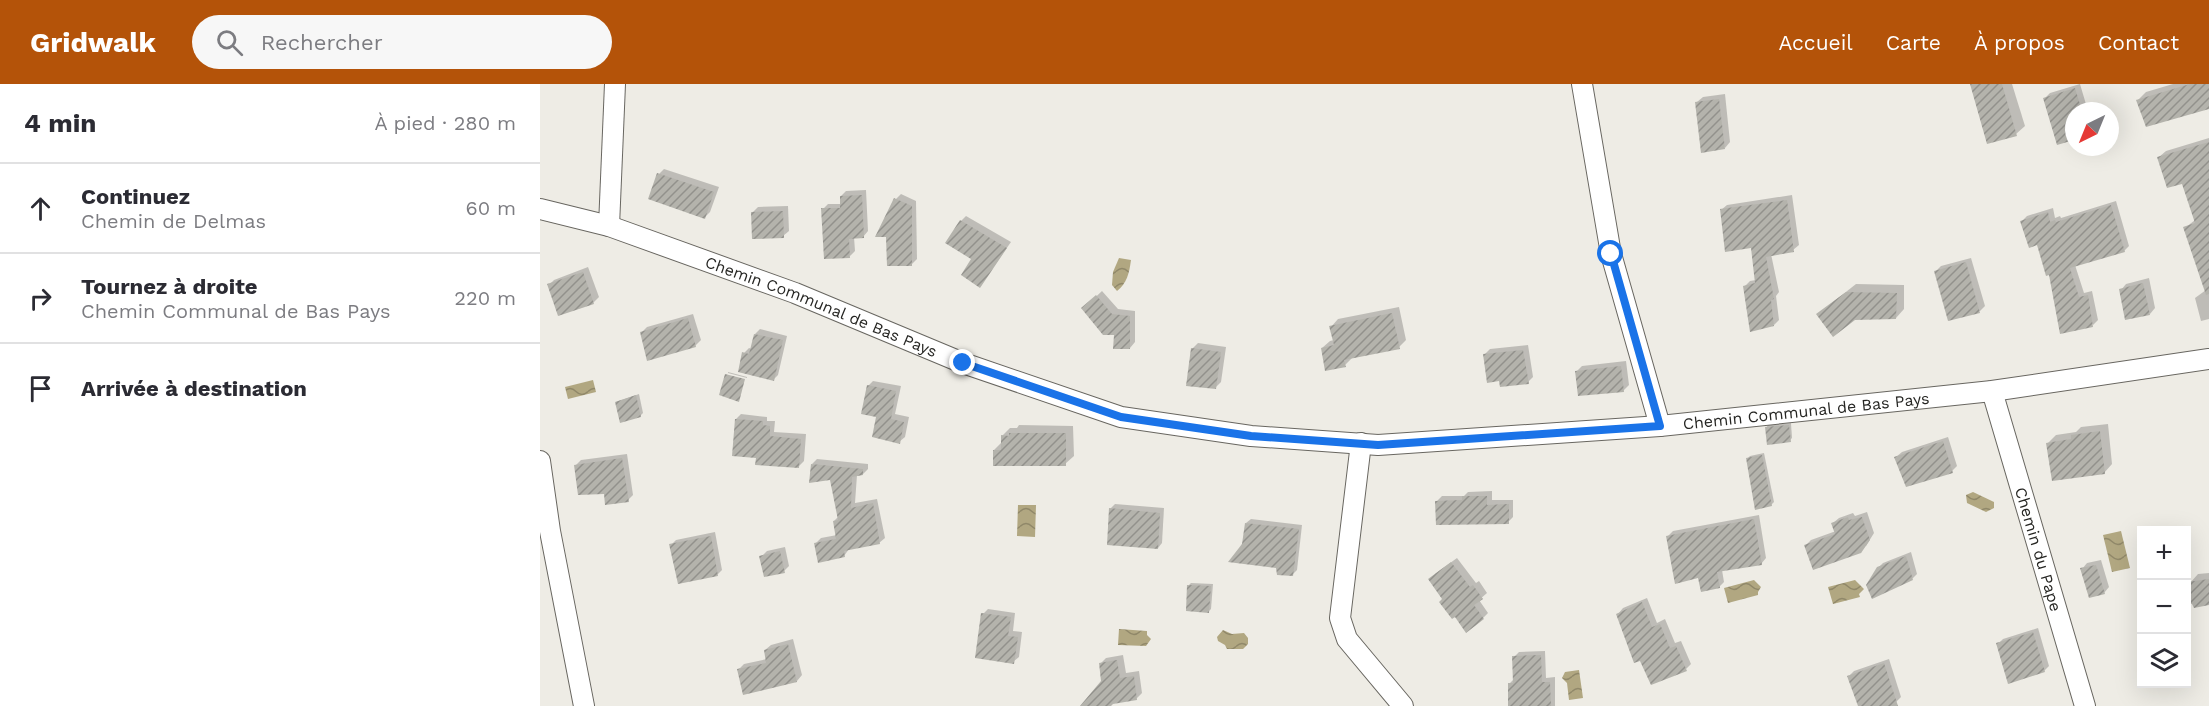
<!DOCTYPE html>
<html lang="fr">
<head>
<meta charset="utf-8">
<style>
  body { margin:0; font-family:"Work Sans",sans-serif; background:#f7f7f7; color:#2b2b33 }
  .controls { position:absolute; right:18px; bottom:18px; display:grid; overflow:hidden; border-radius:0px; box-shadow:0 6px 24px #0002 }
  .controls button { width:54px; height:54px; display:grid; place-items:center; padding:0; border:0; border-bottom:2px solid #e1e1e2; background:#fff; color:#2b2b33; font:30px sans-serif }
  .compass { position:absolute; left:1525px; top:18px; width:54px; height:54px; border-radius:50%; background:#fff; box-shadow:0 6px 24px #0002; rotate:223deg }
  .stop { position:absolute; width:18px; height:18px; margin:-14px; border:4px solid #1a73e8; border-radius:50%; background:#fff }
  .stop.end { background:#1a73e8; border-color:#fff; box-shadow:0 2px 6px #0008 }
  .list { margin:0; padding:0; list-style:none }
  h2 { display:flex; justify-content:space-between; align-items:center; height:78px; margin:0; padding:0 24px; font-size:26px }
  h2 small { font-size:20px; font-weight:400; color:#7c7c81 }
  .list li { display:grid; grid-template-columns:39px 1fr auto; gap:18px; align-items:center; box-sizing:border-box; height:90px; padding:0 24px; border-top:2px solid #e1e1e2 }
  .list b { display:block; font-size:22px; white-space:nowrap }
  .list p { margin:0; font-size:20px; white-space:nowrap; color:#7c7c81 }
  .list em { font-size:20px; font-style:normal; color:#7c7c81 }
  .icon { flex:none; width:33px; height:33px; fill:none; stroke:currentColor; stroke-width:2; stroke-linecap:round; stroke-linejoin:round }
  .map { position:relative; flex:none; width:1669px; height:622px; overflow:hidden }
  header { display:flex; align-items:center; gap:36px; box-sizing:border-box; height:84px; padding:0 30px; background:#b45309; color:#fff }
  header strong { font-size:28px }
  nav { display:flex; gap:33px; margin-inline-start:auto; font-size:21px }
  .search { width:420px; height:54px; background:#f7f7f7; display:flex; align-items:center; gap:15px; box-sizing:border-box; padding:0 21px; border-radius:33px; color:#7c7c81; font-size:22px }
  main { display:flex }
  aside { flex:1; background:#fff }
  .map>svg:first-child { display:block }
  .water { fill:url(#water-waves) }
  .shadow { fill:#0003 }
  .building { fill:url(#building-hatch) }
  .lines { fill:none; stroke-linecap:round; stroke-linejoin:round }
  .minor-casing { stroke:#686660; stroke-width:22 }
  .minor { stroke:#fff; stroke-width:20 }
  .route { stroke:#1a73e8; stroke-width:8 }
  .labels { text-anchor:middle; dominant-baseline:central; stroke-width:6; stroke-linejoin:round; paint-order:stroke }
  .street-label { font-size:16px; fill:#262623; stroke:#fff }
</style>
</head>
<body>
<header>
<strong>Gridwalk</strong>
<div class="search"><svg class="icon" aria-label="search" viewBox="0 0 24 24"><circle cx="10" cy="10" r="6"/><path d="M15 15l6 6"/></svg>Rechercher</div>
<nav><a>Accueil</a><a>Carte</a><a>À propos</a><a>Contact</a></nav>
</header>
<main>
<aside>
<h2>4 min<small>À pied · 280 m</small></h2>
<ul class="list">
<li><svg class="icon" aria-label="ahead" viewBox="0 0 24 24"><path d="M12 20V5M6 11l6-6 6 6"/></svg><div><b>Continuez</b><p>Chemin de Delmas</p></div><em>60 m</em></li>
<li><svg class="icon" aria-label="right" viewBox="0 0 24 24"><path d="M7 20v-9h11M14 6l5 5-5 5"/></svg><div><b>Tournez à droite</b><p>Chemin Communal de Bas Pays</p></div><em>220 m</em></li>
<li><svg class="icon" aria-label="arrive" viewBox="0 0 24 24"><path d="M6 21V4h12l-3 4 3 4H6"/></svg><div><b>Arrivée à destination</b></div></li>
</ul>
</aside>
<div class="map">
<svg width="1669" height="622" viewBox="0 0 1669 622">
  <defs>
    <pattern id="water-waves" width="16" height="10" patternUnits="userSpaceOnUse" patternTransform="scale(1.5)"><rect width="16" height="10" fill="#b1a781"/><path d="M0 5q4-4 8 0t8 0" fill="none" stroke="#908869"/></pattern>
    <pattern id="building-hatch" width="6" height="6" patternUnits="userSpaceOnUse" patternTransform="scale(1.5)"><rect width="6" height="6" fill="#b4b3ac"/><path d="M-1 1l2-2M0 6l6-6M5 7l2-2" fill="none" stroke="#92918c"/></pattern>
  </defs>
  <rect width="100%" height="100%" fill="#eeece5"/>
  <g class="water">
    <path d="M579,174L591,176C589,190 587,199 577,207L572,201L573,188Z"/>
    <polygon points="53,296 56,308 28,315 25,303"/>
    <polygon points="1433,408 1454,418 1454,424 1446,428 1427,419 1426,411"/>
    <polygon points="478,421 496,421 495,453 477,452"/>
    <polygon points="1581,447 1590,484 1572,488 1563,451"/>
    <polygon points="1214,496 1221,503 1218,508 1218,511 1188,519 1184,504"/>
    <polygon points="1315,496 1324,505 1319,510 1320,513 1293,520 1288,503"/>
    <polygon points="579,545 607,547 607,551 611,555 606,562 578,561"/>
    <polygon points="683,546 692,550 704,549 708,554 708,560 703,565 687,565 685,561 678,557 677,553"/>
    <polygon points="1039,586 1043,614 1029,616 1027,599 1022,594 1025,588"/>
  </g>
  <g class="shadow">
    <polygon points="1432,0 1472,0 1485,42 1476,50"/>
    <polygon points="1540,0 1548,27 1534,27 1534,55 1518,59 1505,14 1510,9"/>
    <polygon points="1633,0 1669,0 1669,24 1598,16 1606,8"/>
    <polygon points="1185,10 1190,58 1185,64 1157,18 1163,13"/>
    <polygon points="1669,54 1669,235 1661,237 1655,214 1666,206 1645,144 1655,136 1643,98 1619,73 1626,67"/>
    <polygon points="124,85 179,103 170,128 165,133 119,90"/>
    <polygon points="326,106 328,147 323,153 314,153 315,167 310,172 283,125 288,120 301,120 301,112 306,107"/>
    <polygon points="361,110 376,117 377,175 372,180 356,115"/>
    <polygon points="1252,111 1259,161 1253,166 1231,170 1239,208 1236,212 1239,236 1234,241 1205,202 1210,197 1216,196 1212,162 1181,126 1187,121"/>
    <polygon points="1576,117 1589,162 1584,167 1535,181 1544,209 1552,207 1558,236 1553,241 1511,189 1498,159 1482,137 1487,132 1513,124 1515,134 1520,132 1521,134"/>
    <polygon points="248,122 249,147 243,152 212,129 218,123"/>
    <polygon points="426,132 471,158 440,202 421,137"/>
    <polygon points="1431,174 1445,222 1440,227 1409,236 1395,188 1401,182"/>
    <polygon points="48,183 59,213 53,219 9,201 14,196"/>
    <polygon points="1609,194 1615,224 1610,230 1581,206 1586,200"/>
    <polygon points="1316,200 1364,201 1364,225 1356,234 1278,230"/>
    <polygon points="562,207 578,225 595,227 595,258 590,264 543,225"/>
    <polygon points="859,223 866,256 859,263 812,274 805,281 782,264 790,257 794,256 791,243 798,235"/>
    <polygon points="153,230 161,256 155,262 101,249 107,243"/>
    <polygon points="220,245 247,252 238,291 233,296 204,269 209,264 212,265 215,250"/>
    <polygon points="658,259 686,263 681,298 675,304 652,265"/>
    <polygon points="988,261 993,293 988,298 960,296 944,271 950,265"/>
    <polygon points="1086,277 1089,301 1083,307 1037,287 1042,282"/>
    <polygon points="188,288 207,293 207,294 188,289"/>
    <polygon points="333,297 361,302 355,330 369,333 365,353 359,358 338,332 328,302"/>
    <polygon points="99,310 103,329 100,332 76,318"/>
    <polygon points="201,330 227,333 227,337 235,337 234,348 266,350 264,377 259,382 217,372 196,335"/>
    <polygon points="1251,339 1252,354 1250,356 1226,344 1228,341"/>
    <polygon points="1568,340 1572,380 1564,389 1508,359 1516,351 1536,348 1541,343"/>
    <polygon points="479,341 533,342 534,372 525,380 454,366 462,358 462,352 470,344 477,344"/>
    <polygon points="1408,353 1417,382 1412,387 1356,373 1362,368"/>
    <polygon points="1224,369 1234,418 1231,421 1207,375 1210,372"/>
    <polygon points="87,370 93,411 88,416 65,408 36,381 41,376"/>
    <polygon points="277,375 328,380 328,385 323,390 317,391 315,419 337,415 345,454 339,459 309,465 304,472 276,459 281,454 297,451 294,437 298,433 291,394 272,380"/>
    <polygon points="952,407 952,416 973,416 973,433 968,438 897,417 902,412 924,412 928,408"/>
    <polygon points="575,420 624,424 622,459 618,464 570,425"/>
    <polygon points="1327,428 1334,449 1326,462 1266,461 1271,456 1296,447 1293,439 1299,434 1313,429 1315,432"/>
    <polygon points="1219,431 1226,474 1221,480 1182,486 1184,498 1179,503 1159,492 1128,452 1133,447"/>
    <polygon points="711,435 762,441 757,486 752,491 738,482 706,439"/>
    <polygon points="175,448 182,486 177,491 131,461 136,456"/>
    <polygon points="245,463 249,482 244,487 221,473 227,467"/>
    <polygon points="1371,468 1377,490 1373,494 1333,513 1338,484 1343,479"/>
    <polygon points="917,474 936,499 939,497 947,509 939,516 948,529 943,534 904,515 895,490"/>
    <polygon points="1561,476 1569,503 1564,509 1542,485 1547,479"/>
    <polygon points="1669,489 1669,520 1649,518 1646,503 1650,499 1658,490"/>
    <polygon points="651,499 673,500 671,525 669,527 649,501"/>
    <polygon points="1107,514 1117,539 1125,535 1135,559 1141,557 1151,580 1146,585 1078,530 1083,524"/>
    <polygon points="448,525 475,529 473,547 482,548 479,573 473,578 443,530"/>
    <polygon points="1498,544 1509,582 1504,587 1458,560 1463,555"/>
    <polygon points="253,555 262,591 257,597 198,586 204,580 227,575 225,566 231,561"/>
    <polygon points="1005,567 1006,594 1015,593 1015,622 970,622 969,600 974,595 974,573 979,568"/>
    <polygon points="583,571 586,589 599,587 602,609 596,615 574,618 570,622 545,622 562,597 560,580 566,574"/>
    <polygon points="1349,575 1361,613 1356,618 1345,622 1319,622 1309,592 1314,587"/>
  </g>
  <g class="building">
    <polygon points="1430,0 1462,0 1477,52 1447,60"/>
    <polygon points="1650,0 1669,0 1669,25 1606,43 1596,16"/>
    <polygon points="1535,4 1542,27 1534,27 1534,56 1517,61 1503,14"/>
    <polygon points="1179,15 1185,65 1161,69 1155,18"/>
    <polygon points="1669,58 1669,210 1666,211 1643,143 1655,139 1642,100 1627,104 1617,73"/>
    <polygon points="117,89 174,108 165,135 108,115"/>
    <polygon points="322,111 324,154 309,155 310,174 284,175 281,124 300,124 300,112"/>
    <polygon points="354,114 372,122 372,182 347,182 346,153 335,153"/>
    <polygon points="1247,116 1254,168 1226,173 1234,215 1231,216 1234,242 1210,248 1203,202 1215,199 1211,164 1185,168 1180,125"/>
    <polygon points="1571,121 1585,168 1530,184 1539,213 1548,211 1553,243 1520,250 1509,191 1506,192 1497,161 1489,164 1480,137 1508,128 1510,138 1515,136 1516,138"/>
    <polygon points="243,127 244,154 212,155 211,128"/>
    <polygon points="420,136 467,164 440,204 421,191 431,175 405,159"/>
    <polygon points="1426,178 1440,229 1408,237 1394,187"/>
    <polygon points="43,188 54,220 18,232 7,200"/>
    <polygon points="1603,199 1610,231 1585,236 1579,205"/>
    <polygon points="1306,208 1357,209 1356,235 1315,236 1293,253 1276,230"/>
    <polygon points="556,211 572,230 590,232 590,265 573,265 574,251 563,251 541,224"/>
    <polygon points="852,229 860,265 804,276 806,283 785,287 781,264 794,261 789,242"/>
    <polygon points="148,234 156,263 107,277 100,248"/>
    <polygon points="214,250 243,256 234,297 198,288 202,268 209,270"/>
    <polygon points="651,264 681,268 676,305 646,302"/>
    <polygon points="983,266 989,300 960,303 959,297 947,299 943,270"/>
    <polygon points="1081,282 1084,308 1038,312 1035,287"/>
    <polygon points="185,290 205,295 199,318 179,311"/>
    <polygon points="327,301 356,307 351,335 364,338 360,360 332,353 336,333 321,330"/>
    <polygon points="96,311 101,333 80,339 75,318"/>
    <polygon points="195,335 223,337 223,341 230,342 230,352 261,355 259,384 215,381 216,374 192,372"/>
    <polygon points="1249,341 1251,358 1227,361 1225,343"/>
    <polygon points="1560,347 1565,390 1512,397 1506,359 1531,355 1531,351"/>
    <polygon points="469,349 526,349 526,382 453,382 453,366 461,366 461,351 469,352"/>
    <polygon points="1403,357 1413,389 1366,403 1354,373"/>
    <polygon points="1222,371 1232,422 1215,426 1206,374"/>
    <polygon points="82,374 89,418 65,421 64,410 38,411 34,381"/>
    <polygon points="271,380 323,385 323,391 312,393 311,424 333,419 340,460 304,467 305,473 278,479 274,459 296,455 293,437 298,436 290,396 269,399"/>
    <polygon points="922,412 947,412 947,421 969,420 969,440 896,441 895,417 922,416"/>
    <polygon points="569,424 620,429 618,465 567,461"/>
    <polygon points="1308,433 1309,436 1322,433 1330,456 1321,469 1273,486 1264,461 1295,450 1291,439"/>
    <polygon points="1214,435 1222,481 1177,488 1180,504 1161,508 1158,494 1135,500 1126,452"/>
    <polygon points="705,439 759,445 753,492 737,491 736,484 688,478 702,460"/>
    <polygon points="171,452 178,492 138,500 129,460"/>
    <polygon points="240,467 245,489 224,493 219,472"/>
    <polygon points="1366,472 1373,496 1332,515 1326,501 1337,483"/>
    <polygon points="911,478 930,503 933,501 943,515 934,521 944,535 926,549 915,533 912,535 899,518 902,515 888,495"/>
    <polygon points="1556,481 1565,510 1549,514 1540,484"/>
    <polygon points="1669,495 1669,521 1654,524 1652,520 1648,519 1647,498"/>
    <polygon points="647,501 671,502 669,529 646,527"/>
    <polygon points="1102,518 1112,543 1120,540 1130,564 1136,562 1147,587 1111,601 1100,577 1094,579 1076,530"/>
    <polygon points="441,529 471,533 468,552 478,553 474,580 435,574"/>
    <polygon points="1493,548 1505,588 1468,600 1456,559"/>
    <polygon points="248,560 257,598 203,611 197,585 226,579 224,566"/>
    <polygon points="1001,571 1002,598 1010,598 1011,622 968,622 968,599 973,599 972,572"/>
    <polygon points="577,576 580,594 594,592 597,616 573,620 571,622 540,622 561,597 559,579"/>
    <polygon points="1344,579 1358,622 1318,622 1307,592"/>
  </g>
  <g class="lines">
    <g class="minor-casing">
      <g id="minor">
        <polyline points="1042,0 1071,170 1120,342"/>
        <path id="s1" d="M0,125L69,142L255,209L423,279L581,333L711,352L838,361L1120,342L1452,307L1669,275"/>
        <polyline points="69,142 75,0"/>
        <path id="s2" d="M1452,307L1545,622"/>
        <polyline points="821,359 800,534 807,555 863,622"/>
        <polyline points="0,377 10,447 44,622"/>
      </g>
    </g>
    <use href="#minor" class="minor"/>
  </g>
  <g class="lines">
    <polyline class="route" points="423,279 581,333 711,352 838,361 1120,342 1071,170"/>
  </g>
  <g class="labels">
    <g class="street-label">
      <text stroke="none"><textPath href="#s1" startOffset="298">Chemin Communal de Bas Pays</textPath></text>
      <text stroke="none"><textPath href="#s1" startOffset="1306">Chemin Communal de Bas Pays</textPath></text>
      <text stroke="none"><textPath href="#s2" startOffset="165">Chemin du Pape</textPath></text>
    </g>
  </g>
</svg>
<div class="controls">
<button>+</button>
<button>−</button>
<button><svg class="icon" aria-label="layers" viewBox="0 0 24 24"><path d="M12 4l9 5-9 5-9-5zM3 14l9 5 9-5"/></svg></button>
</div>
<svg class="compass" viewBox="-18 -18 36 36"><path d="M0-13l5 13h-10z" fill="#e53935"/><path d="M0 13l5-13h-10z" fill="#7c7c81"/></svg>
<div class="stop" style="left:1071px;top:170px"></div>
<div class="stop end" style="left:423px;top:279px"></div>
</div>
</main>
</body>
</html>
